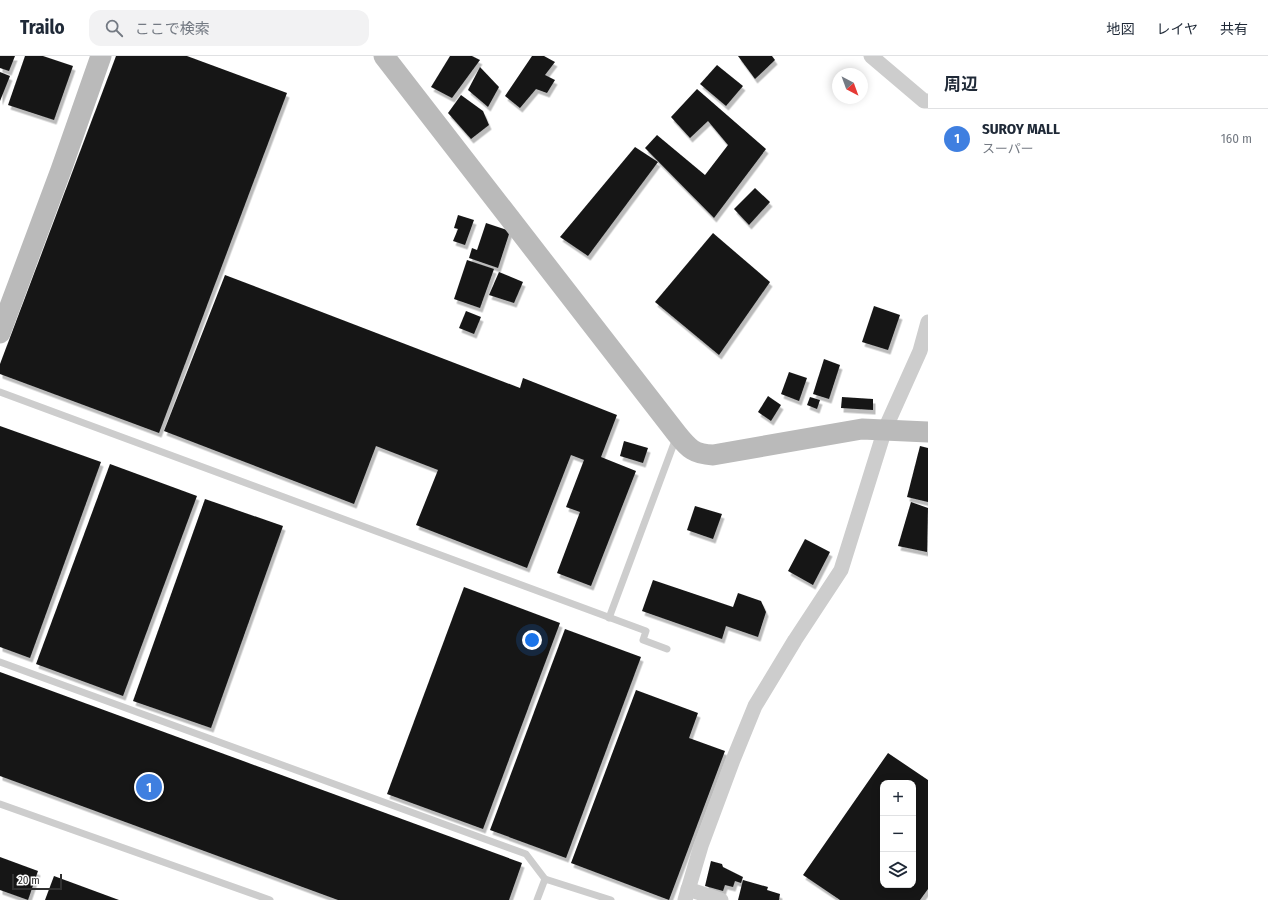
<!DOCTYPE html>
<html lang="ja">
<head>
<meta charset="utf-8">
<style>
  body { margin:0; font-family:"Fira Sans Condensed","Noto Sans JP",sans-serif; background:#f2f2f3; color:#1f2937 }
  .controls { position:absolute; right:12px; bottom:12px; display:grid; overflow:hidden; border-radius:8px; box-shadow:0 2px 10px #0003 }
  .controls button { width:36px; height:36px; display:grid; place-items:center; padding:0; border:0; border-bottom:1px solid #e0e1e3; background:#fff; color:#1f2937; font:20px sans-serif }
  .compass { position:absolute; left:832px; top:12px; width:36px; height:36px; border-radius:50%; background:#fff; box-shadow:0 2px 10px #0003; rotate:139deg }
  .scale { position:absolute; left:12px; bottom:10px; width:50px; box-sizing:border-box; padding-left:4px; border:2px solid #303030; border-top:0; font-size:11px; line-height:14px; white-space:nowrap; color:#303030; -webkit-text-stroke:3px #fff; paint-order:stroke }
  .you { position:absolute; left:532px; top:584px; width:14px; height:14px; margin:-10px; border:3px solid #fff; border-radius:50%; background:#1a73e8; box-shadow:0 0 0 6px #1a73e833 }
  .badge { display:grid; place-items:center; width:26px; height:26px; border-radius:50%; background:#7c3aed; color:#fff; font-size:13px; font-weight:700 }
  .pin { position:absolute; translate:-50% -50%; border:2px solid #fff; box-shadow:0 1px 4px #0006 }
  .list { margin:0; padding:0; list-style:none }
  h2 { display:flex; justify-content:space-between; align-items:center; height:52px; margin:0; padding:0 16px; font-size:17px }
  h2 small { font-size:13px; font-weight:400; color:#747a83 }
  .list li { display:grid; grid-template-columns:26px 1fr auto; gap:12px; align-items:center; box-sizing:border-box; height:60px; padding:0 16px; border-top:1px solid #e0e1e3 }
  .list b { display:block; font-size:15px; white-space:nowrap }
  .list p { margin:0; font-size:13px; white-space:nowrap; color:#747a83 }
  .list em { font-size:13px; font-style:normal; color:#747a83 }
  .icon { flex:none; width:22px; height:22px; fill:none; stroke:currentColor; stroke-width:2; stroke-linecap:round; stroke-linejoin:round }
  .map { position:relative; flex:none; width:928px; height:844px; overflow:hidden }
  header { display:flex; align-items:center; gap:24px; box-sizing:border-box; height:56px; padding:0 20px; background:#fff; border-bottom:1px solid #e0e1e3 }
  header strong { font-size:19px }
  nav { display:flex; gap:22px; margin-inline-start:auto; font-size:14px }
  .search { width:280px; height:36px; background:#f2f2f3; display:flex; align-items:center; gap:10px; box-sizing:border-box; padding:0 14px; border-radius:12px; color:#747a83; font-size:15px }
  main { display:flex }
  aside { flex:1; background:#fff }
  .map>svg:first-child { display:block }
  .building { fill:#171717; fill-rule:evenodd; filter:url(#shadow) }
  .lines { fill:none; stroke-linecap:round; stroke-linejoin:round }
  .lane { stroke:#cdcdcd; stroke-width:7 }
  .street { stroke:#cdcdcd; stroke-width:15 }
  .secondary { stroke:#bababa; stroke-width:21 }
</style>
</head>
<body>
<header>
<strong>Trailo</strong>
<div class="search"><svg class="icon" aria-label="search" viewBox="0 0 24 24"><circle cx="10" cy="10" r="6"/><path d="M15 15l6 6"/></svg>ここで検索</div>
<nav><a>地図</a><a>レイヤ</a><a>共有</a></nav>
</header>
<main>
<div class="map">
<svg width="928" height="844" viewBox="0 0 928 844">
  <defs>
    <filter id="shadow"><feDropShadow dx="2.5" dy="4.5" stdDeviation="0" flood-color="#0004"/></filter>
  </defs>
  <rect width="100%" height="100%" fill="#fff"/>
  <g class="building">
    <polygon points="0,0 15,0 9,15 0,12"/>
    <polygon points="25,0 43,0 73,10 54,64 8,49"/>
    <polygon points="116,0 187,0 287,37 159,377 0,318 0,308"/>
    <polygon points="450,0 472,0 480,4 452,42 431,31"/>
    <polygon points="532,0 544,0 555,6 545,19 555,24 547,37 536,33 520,52 505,40"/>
    <polygon points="738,0 772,0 775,4 755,23"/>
    <polygon points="717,9 743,30 726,50 700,28"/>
    <polygon points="480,11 499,31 488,51 468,34"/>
    <polygon points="0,16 10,20 0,45"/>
    <polygon points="697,33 766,93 714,162 645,92 657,79 705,119 728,89 708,65 690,82 671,61"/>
    <polygon points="461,39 483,55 489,69 471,83 448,57"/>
    <polygon points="635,91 658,106 588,200 560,181"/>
    <polygon points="755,132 770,146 749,169 734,153"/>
    <polygon points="458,159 474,164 465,189 453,185 458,173 454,172"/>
    <polygon points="486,167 510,175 498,212 469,202 472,192 477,194"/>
    <polygon points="713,177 770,226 719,299 655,246"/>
    <polygon points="467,204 494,213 480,252 454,243"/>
    <polygon points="499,216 523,226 514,247 489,239"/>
    <polygon points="225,219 520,332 523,322 617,359 601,401 636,415 591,530 557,517 580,456 566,451 584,404 571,399 527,512 416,469 438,414 376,390 354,448 164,375"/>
    <polygon points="874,250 900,259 888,294 862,286"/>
    <polygon points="466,255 481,261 474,278 459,272"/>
    <polygon points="824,303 840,309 829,343 813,338"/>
    <polygon points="789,316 807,322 799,345 781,338"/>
    <polygon points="768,340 781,349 771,365 758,356"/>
    <polygon points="810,341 820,344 817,353 807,349"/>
    <polygon points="842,341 873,343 873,354 841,352"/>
    <polygon points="0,370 101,406 30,602 0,591"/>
    <polygon points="624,385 648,392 643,407 620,400"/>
    <polygon points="920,390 928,392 928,446 907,441"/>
    <polygon points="110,408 197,440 123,640 36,608"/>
    <polygon points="205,443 283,470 211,672 133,645"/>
    <polygon points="911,446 928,452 927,496 898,490"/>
    <polygon points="695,450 722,458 713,483 687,474"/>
    <polygon points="805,483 830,496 813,529 788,515"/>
    <polygon points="653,524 733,551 738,537 761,545 766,556 758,581 726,570 722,583 642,555"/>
    <polygon points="464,531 560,567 483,773 387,738"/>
    <polygon points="565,573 641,601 566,802 490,774"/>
    <polygon points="0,616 522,807 509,844 338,844 0,720"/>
    <polygon points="636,634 698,657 689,682 725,695 669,844 571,807"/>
    <path d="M888,697L928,724V833L920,844H840L803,819ZM883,727H913V829H883Z"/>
    <polygon points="0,801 38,815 28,844 0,834"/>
    <polygon points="711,805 722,808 723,811 743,821 741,827 735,825 733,831 725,829 723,835 705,830"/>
    <polygon points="54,820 119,844 45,844"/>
    <polygon points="743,824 768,831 767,834 780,838 779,844 738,844"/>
  </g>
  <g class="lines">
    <g class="lane">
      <polyline points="0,336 646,575 643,584 667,593"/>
      <polyline points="609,562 676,382"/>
      <polyline points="0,606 526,798 545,823"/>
      <polyline points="0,748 270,844"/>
      <polyline points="537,844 545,823 611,844"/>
    </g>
    <g class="street">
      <polyline points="871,0 924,45 928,45"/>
      <polyline points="688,833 721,844"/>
      <polyline points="685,844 701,790 733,704 755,650 795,584 841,514 885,373 920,295 928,266"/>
    </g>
    <g class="secondary">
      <path d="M384,0L677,378C689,393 694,398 713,399L862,373L928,376"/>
      <polyline points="0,277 61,114 101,0"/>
    </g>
  </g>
</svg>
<div class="controls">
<button>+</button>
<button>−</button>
<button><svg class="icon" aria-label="layers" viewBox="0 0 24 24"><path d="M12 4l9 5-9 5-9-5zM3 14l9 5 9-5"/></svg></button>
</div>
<svg class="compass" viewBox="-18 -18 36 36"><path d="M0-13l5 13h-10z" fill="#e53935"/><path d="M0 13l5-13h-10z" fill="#747a83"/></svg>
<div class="scale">20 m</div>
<div class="you"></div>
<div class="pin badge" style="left:149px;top:731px;background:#3f7fe0">1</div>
</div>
<aside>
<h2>周辺<small></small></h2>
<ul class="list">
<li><span class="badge" style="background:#3f7fe0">1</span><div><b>SUROY MALL</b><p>スーパー</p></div><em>160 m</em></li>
</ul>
</aside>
</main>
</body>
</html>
